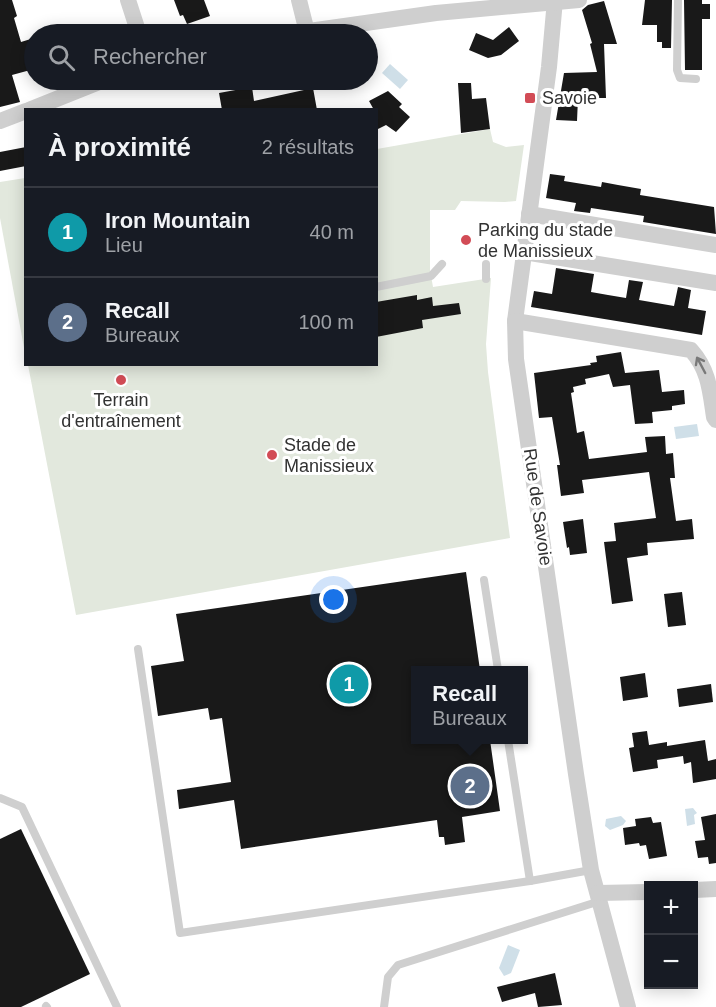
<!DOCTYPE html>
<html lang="fr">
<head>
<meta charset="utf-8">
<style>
  body { margin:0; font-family:Helvetica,sans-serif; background:#242831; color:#f1f3f6 }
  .controls { position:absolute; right:18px; bottom:18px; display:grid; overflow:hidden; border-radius:0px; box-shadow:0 3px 15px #0003 }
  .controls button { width:54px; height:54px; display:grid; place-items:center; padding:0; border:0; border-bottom:2px solid #363941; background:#171b24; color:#f1f3f6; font:30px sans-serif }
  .you { position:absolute; left:334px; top:600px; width:21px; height:21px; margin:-15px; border:4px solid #fff; border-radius:50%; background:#1a73e8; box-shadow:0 0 0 9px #1a73e833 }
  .badge { display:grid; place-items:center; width:39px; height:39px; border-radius:50%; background:#d93025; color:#fff; font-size:20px; font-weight:700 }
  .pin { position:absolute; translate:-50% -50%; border:3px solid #fff; box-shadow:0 2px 6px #0006 }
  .popup { position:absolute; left:411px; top:666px; width:117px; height:78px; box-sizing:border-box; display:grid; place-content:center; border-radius:0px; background:#171b24; filter:drop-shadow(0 2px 4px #0005); font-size:20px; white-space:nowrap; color:#9ea1a6 }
  .popup b { font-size:22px; color:#f1f3f6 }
  .popup::after { content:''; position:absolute; left:50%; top:100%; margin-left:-12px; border:12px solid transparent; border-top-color:#171b24 }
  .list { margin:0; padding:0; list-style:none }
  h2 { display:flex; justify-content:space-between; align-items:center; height:78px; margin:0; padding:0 24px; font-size:26px }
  h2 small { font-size:20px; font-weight:400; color:#9ea1a6 }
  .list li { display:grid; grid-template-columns:39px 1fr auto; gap:18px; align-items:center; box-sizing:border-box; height:90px; padding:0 24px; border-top:2px solid #363941 }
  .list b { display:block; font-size:22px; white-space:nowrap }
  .list p { margin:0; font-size:20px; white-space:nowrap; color:#9ea1a6 }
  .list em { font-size:20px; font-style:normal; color:#9ea1a6 }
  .icon { flex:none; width:33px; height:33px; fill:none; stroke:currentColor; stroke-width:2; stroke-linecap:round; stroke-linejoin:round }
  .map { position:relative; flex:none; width:716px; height:1007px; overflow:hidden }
  .search { position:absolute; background:#171b24; box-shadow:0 3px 15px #0003; left:24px; top:24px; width:354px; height:66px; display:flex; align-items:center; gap:15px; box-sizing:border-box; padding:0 21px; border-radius:33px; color:#9ea1a6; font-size:22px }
  .panel { position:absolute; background:#171b24; box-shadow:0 3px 15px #0003; left:24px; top:108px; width:354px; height:258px; border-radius:0px }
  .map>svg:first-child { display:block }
  .green { fill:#e2e8dd }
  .water { fill:#cfdfe8 }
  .building { fill:#191919 }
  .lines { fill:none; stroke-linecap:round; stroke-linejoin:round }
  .lane { stroke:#cfcfcf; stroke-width:8 }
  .street { stroke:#cfcfcf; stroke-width:16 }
  .oneway { stroke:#797979 }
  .poi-dot { fill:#d24c56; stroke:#fff; stroke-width:2 }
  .labels { text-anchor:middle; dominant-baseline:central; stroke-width:6; stroke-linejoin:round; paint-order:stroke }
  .poi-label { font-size:18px; fill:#323232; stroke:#fff; text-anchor:start }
  .street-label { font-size:18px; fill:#323232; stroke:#fff }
</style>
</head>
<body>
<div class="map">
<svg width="716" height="1007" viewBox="0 0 716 1007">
  <rect width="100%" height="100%" fill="#fff"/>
  <g class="green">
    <polygon points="490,129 493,142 506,147 524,145 516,201 505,202 461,201 455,210 430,210 430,270 433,287 491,278 486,344 488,372 510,538 76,615 28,365 376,364 377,149"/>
    <polygon points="25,178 26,178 25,353 0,218 0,182"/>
  </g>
  <g class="water">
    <polygon points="390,64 408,80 400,89 382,73"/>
    <polygon points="697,424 699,436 676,439 674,427"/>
    <polygon points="693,808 697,813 694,815 695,824 687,826 685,809"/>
    <polygon points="621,816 626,821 623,825 610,830 605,826 606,819"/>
    <polygon points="508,945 520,950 511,973 504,976 499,968"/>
  </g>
  <g class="building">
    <polygon points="0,0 12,0 17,16 14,18 21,42 34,38 34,69 12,75 20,102 0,107"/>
    <polygon points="174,0 204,0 210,16 187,24 183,15 180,16"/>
    <polygon points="645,0 672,0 671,48 662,48 662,42 657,42 657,25 642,25"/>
    <polygon points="684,0 702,0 702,4 710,4 710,19 702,19 702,70 685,70"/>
    <polygon points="604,1 617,44 604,44 606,98 578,98 577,121 556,120 564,73 597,72 590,44 592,43 582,10 588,5"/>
    <polygon points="509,27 519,41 501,55 488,58 469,50 476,33 493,40"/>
    <polygon points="458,83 471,83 472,99 486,98 490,129 461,133"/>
    <polygon points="252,87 254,101 313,88 317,110 222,110 219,93"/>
    <polygon points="388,91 402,104 399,107 410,117 396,132 386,125 376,130 376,110 374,110 369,101"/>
    <polygon points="26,147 26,166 0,171 0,152"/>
    <polygon points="550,174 565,176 564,181 601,187 602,182 618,185 641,189 640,195 714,207 716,234 643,222 644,216 591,208 590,213 574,211 576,203 546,198"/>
    <polygon points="556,268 594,274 591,292 608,295 626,298 629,280 643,282 639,300 674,306 678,287 691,290 688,308 706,311 702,335 531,307 534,291 552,294"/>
    <polygon points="417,295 417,300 432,297 433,306 459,303 461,314 422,320 423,328 376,337 376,302"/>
    <polygon points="621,352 625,373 659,370 662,392 684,390 685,404 672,406 672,410 652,412 653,423 635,424 630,385 613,387 609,374 585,379 586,384 573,387 574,392 571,393 577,433 584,431 589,459 647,452 645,437 665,436 666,454 673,453 675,478 670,478 676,521 692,519 694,539 647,543 648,555 627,558 633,601 612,604 604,542 616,541 614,523 656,518 649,472 582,480 584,493 561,496 557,465 560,465 552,417 539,418 534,373 591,365 590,363 597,362 596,356"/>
    <polygon points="583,519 587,553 570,555 569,547 567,548 563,522"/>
    <polygon points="466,572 480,670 416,670 416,740 490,740 500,811 462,817 465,842 445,845 444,837 439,837 437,820 241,849 234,800 179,809 177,790 231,782 222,718 210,720 208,708 158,716 151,666 184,661 176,614"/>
    <polygon points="682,592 686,625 668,627 664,594"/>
    <polygon points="645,673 648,697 623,701 620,677"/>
    <polygon points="711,684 713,702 679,707 677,689"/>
    <polygon points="647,731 649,745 667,742 667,746 705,740 708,761 716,759 716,779 693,783 691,762 684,764 683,756 657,760 658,768 633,772 629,748 634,747 632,733"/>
    <polygon points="716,814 716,863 709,864 708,857 698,858 695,841 705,840 701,817"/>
    <polygon points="651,817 653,823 661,822 667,856 649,859 646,845 640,846 639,843 625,845 623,828 636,826 635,819"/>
    <polygon points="21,829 90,974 21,1007 0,1007 0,839"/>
    <polygon points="555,973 562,1005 538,1007 535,993 502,1002 497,987"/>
  </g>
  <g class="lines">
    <g class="lane">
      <polyline points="678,0 677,70 680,78 696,79"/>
      <polyline points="486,279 486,264"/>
      <polyline points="376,287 431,276 442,264"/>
      <polyline points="484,580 498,670"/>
      <polyline points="138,649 180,933 530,881 591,870"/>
      <polyline points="508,740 530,881"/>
      <polyline points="0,798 22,807 117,1007"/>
      <polyline points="46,1006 47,1007"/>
      <polyline points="384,1007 388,977 398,965 600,901"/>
    </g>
    <g class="street">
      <polyline points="128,0 139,34"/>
      <polyline points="299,0 307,32"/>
      <polyline points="555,0 549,67 515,321 516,359 576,774 591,870 628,1007"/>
      <polyline points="288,34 436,13 579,0"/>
      <polyline points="29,110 104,80"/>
      <polyline points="0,121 26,111"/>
      <polyline points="529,214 716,245"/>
      <polyline points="524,252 716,283"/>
      <path d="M515,321L691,350C709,370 710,391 714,417L716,420"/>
      <polyline points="694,890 716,889"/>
      <polyline points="598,893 648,892"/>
    </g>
  </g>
  <defs><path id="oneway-shaft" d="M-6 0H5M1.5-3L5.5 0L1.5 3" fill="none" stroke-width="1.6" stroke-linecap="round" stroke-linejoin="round" transform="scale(1.5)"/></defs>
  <use class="oneway" href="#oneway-shaft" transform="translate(701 365) rotate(-118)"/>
  <g class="poi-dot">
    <rect x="524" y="92" width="12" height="12" rx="3"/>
    <circle cx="466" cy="240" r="6"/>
    <circle cx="121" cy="380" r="6"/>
    <circle cx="272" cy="455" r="6"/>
  </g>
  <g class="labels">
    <g class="poi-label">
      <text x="542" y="98">Savoie</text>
      <text x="478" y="230">Parking du stade<tspan x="478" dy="21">de Manissieux</tspan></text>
      <text x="121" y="400" text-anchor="middle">Terrain<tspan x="121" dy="21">d'entraînement</tspan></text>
      <text x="284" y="445">Stade de<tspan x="284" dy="21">Manissieux</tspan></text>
    </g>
    <g class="street-label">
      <text transform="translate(538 507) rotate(82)">Rue de Savoie</text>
    </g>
  </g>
</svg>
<div class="controls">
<button>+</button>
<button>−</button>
</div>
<div class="you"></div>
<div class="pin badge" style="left:349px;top:684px;background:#0f9aa8">1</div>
<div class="pin badge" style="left:470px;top:786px;background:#5c6f8a">2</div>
<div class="popup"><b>Recall</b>Bureaux</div>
<div class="search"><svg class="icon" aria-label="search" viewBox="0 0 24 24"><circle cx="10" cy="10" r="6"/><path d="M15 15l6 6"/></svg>Rechercher</div>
<section class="panel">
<h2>À proximité<small>2 résultats</small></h2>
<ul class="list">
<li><span class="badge" style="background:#0f9aa8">1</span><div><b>Iron Mountain</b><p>Lieu</p></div><em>40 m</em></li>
<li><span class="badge" style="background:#5c6f8a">2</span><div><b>Recall</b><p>Bureaux</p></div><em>100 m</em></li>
</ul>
</section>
</div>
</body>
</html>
